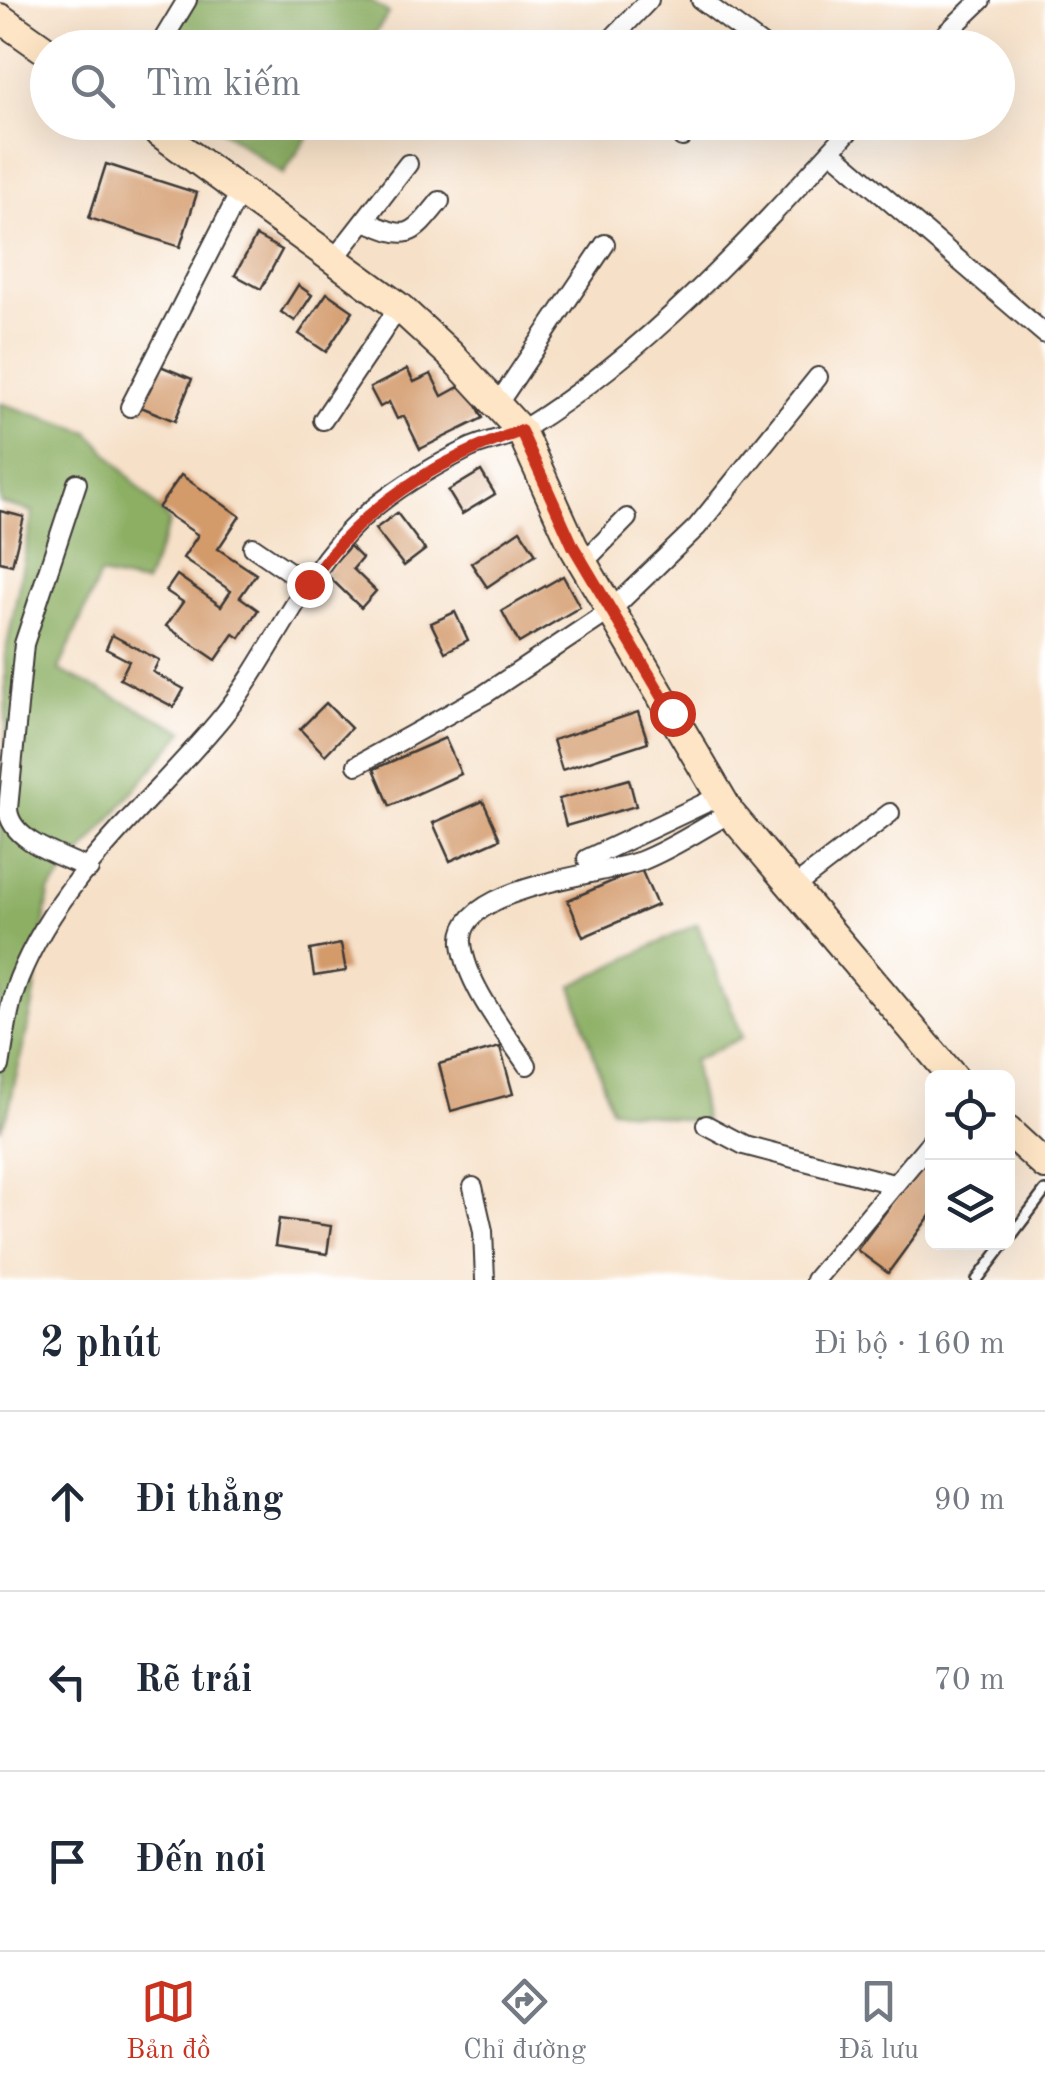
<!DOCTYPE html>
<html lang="vi">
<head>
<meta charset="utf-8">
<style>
  body { margin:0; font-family:"Old Standard TT",serif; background:#f2f2f3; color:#1f2937 }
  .controls { position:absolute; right:30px; bottom:30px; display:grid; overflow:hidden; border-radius:15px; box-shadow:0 10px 40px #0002 }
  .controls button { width:90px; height:90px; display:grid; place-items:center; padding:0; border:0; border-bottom:2px solid #e0e1e3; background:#fff; color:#1f2937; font:50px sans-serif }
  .stop { position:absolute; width:30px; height:30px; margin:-22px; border:8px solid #c8321e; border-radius:50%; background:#fff }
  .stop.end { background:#c8321e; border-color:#fff; box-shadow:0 2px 10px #0008 }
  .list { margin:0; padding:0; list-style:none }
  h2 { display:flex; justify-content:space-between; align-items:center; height:130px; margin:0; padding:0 40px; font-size:42px }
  h2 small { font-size:32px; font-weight:400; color:#747a83 }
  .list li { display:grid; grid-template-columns:65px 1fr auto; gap:30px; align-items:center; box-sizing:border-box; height:180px; padding:0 40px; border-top:2px solid #e0e1e3 }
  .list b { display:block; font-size:38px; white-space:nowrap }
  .list em { font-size:32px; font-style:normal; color:#747a83 }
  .icon { flex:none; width:55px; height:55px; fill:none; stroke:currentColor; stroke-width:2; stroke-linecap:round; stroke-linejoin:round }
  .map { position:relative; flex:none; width:1045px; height:1280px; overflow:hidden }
  .search { position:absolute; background:#fff; box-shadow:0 10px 40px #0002; left:30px; right:30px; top:30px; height:110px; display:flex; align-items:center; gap:25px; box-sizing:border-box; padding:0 35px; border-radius:55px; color:#747a83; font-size:38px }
  .sheet { height:670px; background:#fff }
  nav { display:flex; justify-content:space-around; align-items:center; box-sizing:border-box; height:140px; border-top:2px solid #e0e1e3; background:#fff; font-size:28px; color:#747a83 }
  nav a { display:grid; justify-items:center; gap:5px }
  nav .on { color:#c8321e }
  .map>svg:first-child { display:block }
  .forest { fill:#8caf63; stroke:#546640; stroke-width:2.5 }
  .building { fill:#d39a6b }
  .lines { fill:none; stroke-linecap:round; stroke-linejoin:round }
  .lane-casing { stroke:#3d3936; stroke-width:14 }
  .street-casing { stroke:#3d3936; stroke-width:22 }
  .secondary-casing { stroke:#3d3936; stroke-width:32 }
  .lane { stroke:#fff; stroke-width:9 }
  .street { stroke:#fff; stroke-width:18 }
  .secondary { stroke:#fee5c5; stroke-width:28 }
  .route { stroke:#c8321e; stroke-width:12 }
</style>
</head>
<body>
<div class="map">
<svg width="1045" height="1280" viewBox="0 0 1045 1280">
  <rect width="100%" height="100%" fill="#fff"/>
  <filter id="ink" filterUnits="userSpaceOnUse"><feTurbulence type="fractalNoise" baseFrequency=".01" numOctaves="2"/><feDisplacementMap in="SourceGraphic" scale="20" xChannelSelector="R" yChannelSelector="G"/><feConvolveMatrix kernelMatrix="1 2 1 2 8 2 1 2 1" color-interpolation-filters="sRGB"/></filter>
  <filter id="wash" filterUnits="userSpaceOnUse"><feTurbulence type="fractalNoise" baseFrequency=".0048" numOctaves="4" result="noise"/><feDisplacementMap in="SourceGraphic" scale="40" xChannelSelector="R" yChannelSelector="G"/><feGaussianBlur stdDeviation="2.25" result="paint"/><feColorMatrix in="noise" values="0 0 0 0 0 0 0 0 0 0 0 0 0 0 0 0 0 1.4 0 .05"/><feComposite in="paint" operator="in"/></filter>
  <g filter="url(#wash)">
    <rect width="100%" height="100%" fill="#f6e0c7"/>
    <g class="forest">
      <polygon points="190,0 369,0 389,13 366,47 161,48"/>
      <polygon points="211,123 317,123 283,174"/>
      <polygon points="0,403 89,432 170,522 145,584 100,575 59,670 184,731 49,892 33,1005 8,1112 0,1130 0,790 7,788 5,657 33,512 0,503"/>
      <polygon points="697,924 743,1037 693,1061 705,1123 611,1109 572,986"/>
    </g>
    <g id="blocks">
      <g class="building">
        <polygon points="106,164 197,193 180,247 89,218"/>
        <polygon points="256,236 282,250 261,289 235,275"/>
        <polygon points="298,285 312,295 295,321 281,312"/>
        <polygon points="327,293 353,311 326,352 299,334"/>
        <polygon points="158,365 192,379 175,421 141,407"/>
        <polygon points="407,369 414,382 431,374 442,396 466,383 483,418 420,449 404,416 397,419 389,402 380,407 370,388"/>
        <polygon points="481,471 495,494 462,514 448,491"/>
        <polygon points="181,475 240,516 218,549 256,574 240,597 258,610 240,638 234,634 216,660 166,626 183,602 166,591 177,575 221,606 231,591 183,558 198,535 158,508"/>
        <polygon points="0,511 24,517 12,565 0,562"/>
        <polygon points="397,513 425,550 404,566 375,529"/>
        <polygon points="520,530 536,554 487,587 471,563"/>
        <polygon points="350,546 362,558 353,569 376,591 361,608 325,573"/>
        <polygon points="563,576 580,607 519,643 502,611"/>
        <polygon points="455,612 468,640 445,652 431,623"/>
        <polygon points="112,635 159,660 153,672 184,689 174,707 120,679 129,661 106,649"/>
        <polygon points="326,703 351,728 325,755 300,729"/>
        <polygon points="638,712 648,742 562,770 553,740"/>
        <polygon points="445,738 461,774 390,806 374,769"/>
        <polygon points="629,779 636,806 566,826 559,799"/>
        <polygon points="483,801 500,839 450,861 433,823"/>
        <polygon points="641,869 657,905 583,937 568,900"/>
        <polygon points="341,944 346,971 314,976 310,950"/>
        <polygon points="500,1047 513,1094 451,1111 439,1064"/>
        <polygon points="932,1150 932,1213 888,1273 857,1250"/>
        <polygon points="279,1219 331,1226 327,1254 275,1246"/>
      </g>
    </g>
  </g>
  <g filter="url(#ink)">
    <use href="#blocks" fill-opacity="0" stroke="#3d3936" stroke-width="2.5"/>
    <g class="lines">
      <g class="lane-casing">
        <g id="lane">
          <polyline points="1008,1240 1045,1191"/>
          <polyline points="977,1280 1006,1242"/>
        </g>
      </g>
      <g class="street-casing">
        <g id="street">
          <polyline points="701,0 766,48"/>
          <polyline points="158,48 187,0"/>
          <polyline points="603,48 649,0"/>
          <polyline points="931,48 981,0"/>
          <polyline points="682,137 695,122"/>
          <polyline points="831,151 1045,334"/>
          <path d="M365,221C409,240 410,238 440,201"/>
          <polyline points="335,258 408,164"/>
          <polyline points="497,405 605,244"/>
          <polyline points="130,407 241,190"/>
          <polyline points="323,420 399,307"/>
          <path d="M77,483L24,644L8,809C10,842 63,856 89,869"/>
          <polyline points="253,547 309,585"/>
          <polyline points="583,563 627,518"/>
          <polyline points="357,765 485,694 611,610 697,527 818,377"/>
          <polyline points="587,859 720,796"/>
          <polyline points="794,887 890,813"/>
          <path d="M527,1065C505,1032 466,984 462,943C457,886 604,875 641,861C672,849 701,829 730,813"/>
          <path d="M0,1066C5,1036 8,1006 19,978C61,874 153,801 222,717C272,655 302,574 361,519C390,492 432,467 468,449C486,440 508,439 525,428C654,348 755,234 857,122"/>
          <polyline points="706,1125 744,1145 893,1184"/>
          <polyline points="473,1187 483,1231 485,1280"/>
          <polyline points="815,1280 932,1140"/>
        </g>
      </g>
      <g class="secondary-casing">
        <g id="secondary">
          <polyline points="0,18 48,52"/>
          <polyline points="145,122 399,307 450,354 521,431 573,546 730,813 954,1078"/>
          <polyline points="1008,1131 1045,1165"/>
        </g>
      </g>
      <use href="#lane" class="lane"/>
      <use href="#street" class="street"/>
      <use href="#secondary" class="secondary"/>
    </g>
  </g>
  <g class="lines" filter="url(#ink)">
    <path class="route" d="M309,584C360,507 435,461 521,431L573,546L672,713"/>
  </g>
</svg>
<div class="controls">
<button><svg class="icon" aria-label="locate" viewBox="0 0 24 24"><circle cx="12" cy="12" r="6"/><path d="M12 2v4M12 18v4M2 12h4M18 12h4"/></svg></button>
<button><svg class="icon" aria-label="layers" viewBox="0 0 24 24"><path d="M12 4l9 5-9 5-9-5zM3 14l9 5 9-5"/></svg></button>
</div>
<div class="stop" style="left:672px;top:713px"></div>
<div class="stop end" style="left:309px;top:584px"></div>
<div class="search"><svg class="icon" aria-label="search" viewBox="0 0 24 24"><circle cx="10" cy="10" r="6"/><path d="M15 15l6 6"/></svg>Tìm kiếm</div>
</div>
<section class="sheet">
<h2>2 phút<small>Đi bộ · 160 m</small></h2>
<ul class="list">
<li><svg class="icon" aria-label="ahead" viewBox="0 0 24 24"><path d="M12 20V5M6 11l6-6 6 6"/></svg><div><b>Đi thẳng</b></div><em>90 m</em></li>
<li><svg class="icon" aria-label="left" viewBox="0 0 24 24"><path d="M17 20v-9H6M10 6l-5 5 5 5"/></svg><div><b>Rẽ trái</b></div><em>70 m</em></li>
<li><svg class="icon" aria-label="arrive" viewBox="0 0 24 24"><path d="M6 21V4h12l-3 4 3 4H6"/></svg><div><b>Đến nơi</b></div></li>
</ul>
</section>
<nav>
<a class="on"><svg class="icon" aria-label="map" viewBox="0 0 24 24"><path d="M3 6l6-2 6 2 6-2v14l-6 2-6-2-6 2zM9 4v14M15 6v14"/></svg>Bản đồ</a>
<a><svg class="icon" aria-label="directions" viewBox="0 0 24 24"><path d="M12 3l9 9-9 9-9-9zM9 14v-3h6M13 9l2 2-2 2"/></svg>Chỉ đường</a>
<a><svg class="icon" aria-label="saved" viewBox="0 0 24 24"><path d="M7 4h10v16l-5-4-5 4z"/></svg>Đã lưu</a>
</nav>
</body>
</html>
